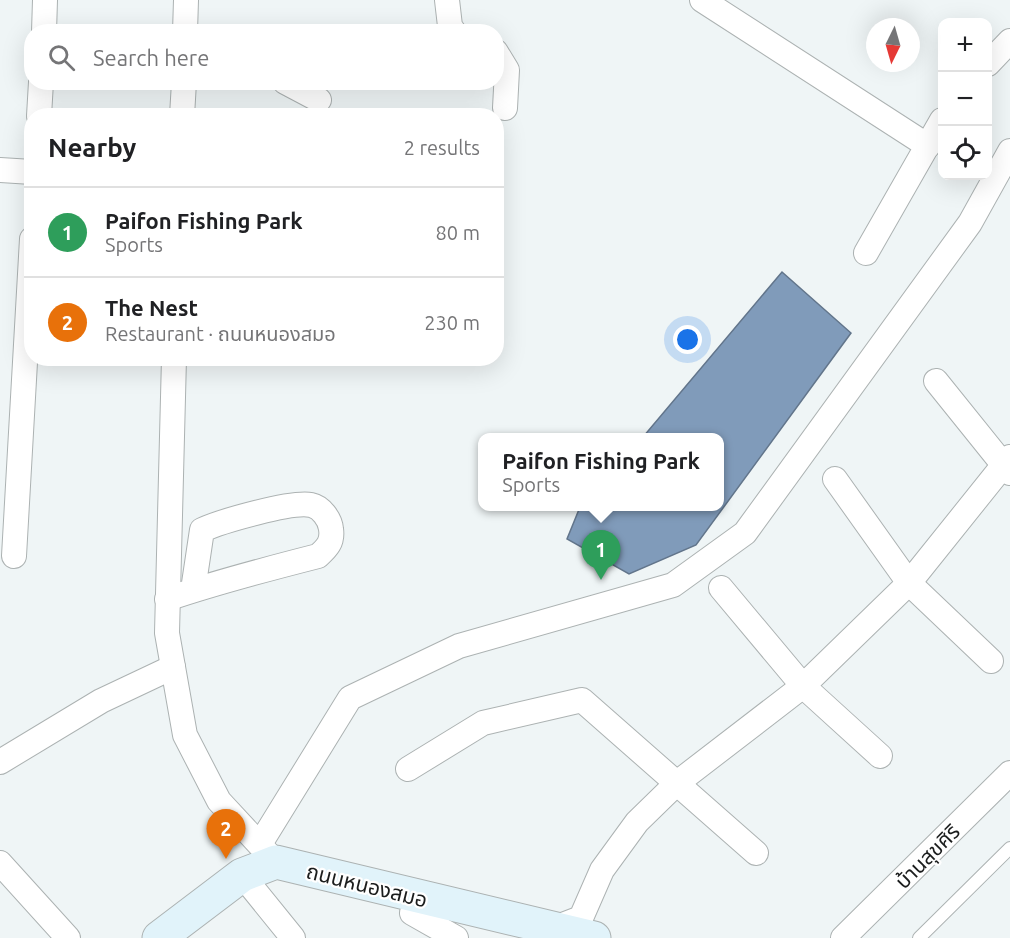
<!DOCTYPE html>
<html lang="en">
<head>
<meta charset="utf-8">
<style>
  body { margin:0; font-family:Ubuntu,"Noto Sans Thai",sans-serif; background:#f2f2f2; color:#202124 }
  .controls { position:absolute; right:18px; top:18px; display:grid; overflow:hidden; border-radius:12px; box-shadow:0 6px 24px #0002 }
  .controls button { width:54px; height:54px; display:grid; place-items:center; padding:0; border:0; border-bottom:2px solid #e0e0e0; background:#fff; color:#202124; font:30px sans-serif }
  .compass { position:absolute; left:866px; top:18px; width:54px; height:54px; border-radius:50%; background:#fff; box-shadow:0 6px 24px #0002; rotate:185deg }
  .you { position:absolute; left:688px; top:340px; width:21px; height:21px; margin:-15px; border:4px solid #fff; border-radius:50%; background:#1a73e8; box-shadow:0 0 0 9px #1a73e833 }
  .badge { display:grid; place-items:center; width:39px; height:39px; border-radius:50%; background:#0b8043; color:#fff; font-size:20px; font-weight:700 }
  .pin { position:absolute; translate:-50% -50px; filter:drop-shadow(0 2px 3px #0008) }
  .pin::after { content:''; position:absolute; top:32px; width:21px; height:18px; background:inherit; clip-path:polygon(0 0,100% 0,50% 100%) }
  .popup { position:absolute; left:478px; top:433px; width:246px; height:78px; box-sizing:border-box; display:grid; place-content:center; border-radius:12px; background:#fff; filter:drop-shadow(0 2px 4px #0005); font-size:20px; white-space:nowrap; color:#757577 }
  .popup b { font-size:22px; color:#202124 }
  .popup::after { content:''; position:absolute; left:50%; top:100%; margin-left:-12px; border:12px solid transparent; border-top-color:#fff }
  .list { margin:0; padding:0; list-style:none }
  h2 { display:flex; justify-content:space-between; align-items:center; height:78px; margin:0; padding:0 24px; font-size:26px }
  h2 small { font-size:20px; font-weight:400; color:#757577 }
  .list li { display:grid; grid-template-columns:39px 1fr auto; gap:18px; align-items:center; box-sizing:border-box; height:90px; padding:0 24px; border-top:2px solid #e0e0e0 }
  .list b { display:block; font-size:22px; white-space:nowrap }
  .list p { margin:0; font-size:20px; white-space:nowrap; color:#757577 }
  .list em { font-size:20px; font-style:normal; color:#757577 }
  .icon { flex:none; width:33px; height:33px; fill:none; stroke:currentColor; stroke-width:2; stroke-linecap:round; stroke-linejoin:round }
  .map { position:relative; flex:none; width:1010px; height:938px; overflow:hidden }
  .search { position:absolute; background:#fff; box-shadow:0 6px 24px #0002; left:24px; top:24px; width:480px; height:66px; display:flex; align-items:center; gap:15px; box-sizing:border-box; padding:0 21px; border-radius:24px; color:#757577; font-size:22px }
  .panel { position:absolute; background:#fff; box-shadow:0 6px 24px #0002; left:24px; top:108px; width:480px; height:258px; border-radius:24px }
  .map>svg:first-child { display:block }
  .water { fill:#809bba; stroke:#62758b; stroke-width:1.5 }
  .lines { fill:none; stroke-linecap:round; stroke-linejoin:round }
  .lane-casing { stroke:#acb2b2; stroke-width:14 }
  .street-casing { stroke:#acb2b2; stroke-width:26 }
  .secondary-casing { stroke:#acb2b2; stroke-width:35 }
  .lane { stroke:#fff; stroke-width:12 }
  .street { stroke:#fff; stroke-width:24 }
  .secondary { stroke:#e1f3fa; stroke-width:33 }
  .labels { text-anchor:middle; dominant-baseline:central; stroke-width:4.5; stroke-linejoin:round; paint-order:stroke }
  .street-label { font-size:21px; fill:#1b1d1d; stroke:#fff }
</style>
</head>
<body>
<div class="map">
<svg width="1010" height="938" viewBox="0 0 1010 938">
  <rect width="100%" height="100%" fill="#eff5f6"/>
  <polygon class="water" points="782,272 851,333 696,545 629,574 567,539 580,507 720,506 720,438 643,437"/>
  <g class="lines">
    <g class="lane-casing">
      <polyline id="lane" points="919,938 1010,848"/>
    </g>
    <g class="street-casing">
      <g id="street">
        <polyline points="447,0 450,26 454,32"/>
        <polyline points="702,0 928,146"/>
        <polyline points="44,32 45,0"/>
        <polyline points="185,32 186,0"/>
        <polyline points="496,52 507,70 505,108"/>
        <polyline points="988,64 1010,41"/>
        <polyline points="285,82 319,100"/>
        <polyline points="39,116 41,82"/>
        <polyline points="182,116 184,82"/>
        <polyline points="0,170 32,172"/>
        <polyline points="866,253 942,120"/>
        <polyline points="174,358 167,633 185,735 219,801 270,856"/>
        <polyline points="936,381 1010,473"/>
        <polyline points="835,479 909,583 991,661"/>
        <polyline points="14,556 32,239"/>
        <polyline points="721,588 803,686 880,756"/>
        <path d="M167,599C217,582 267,569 318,556C327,548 333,542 331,529C330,519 321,507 311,505C292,501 222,521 202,530L193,590"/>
        <polyline points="0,762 101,701 173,667"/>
        <polyline points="408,769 483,723 582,700 756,853"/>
        <polyline points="260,844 350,698 459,646 673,585 745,533 970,223 1010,151"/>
        <polyline points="0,863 68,938"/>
        <polyline points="242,875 293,938"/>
        <polyline points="412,913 456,938"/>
        <polyline points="555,928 581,918 602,870 637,822 677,783 803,686 909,583 1010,457"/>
        <polyline points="843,938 1010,773"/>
      </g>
    </g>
    <g class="secondary-casing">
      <polyline id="secondary" points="159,938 242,875 276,862 594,938"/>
    </g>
    <use href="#lane" class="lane"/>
    <use href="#street" class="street"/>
    <use href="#secondary" class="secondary"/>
  </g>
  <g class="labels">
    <g class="street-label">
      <text transform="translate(927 856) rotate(-45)">บ้านสุขศิริ</text>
      <text transform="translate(367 885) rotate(14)">ถนนหนองสมอ</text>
    </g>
  </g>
</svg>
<div class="controls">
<button>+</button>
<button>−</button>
<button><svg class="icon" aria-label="locate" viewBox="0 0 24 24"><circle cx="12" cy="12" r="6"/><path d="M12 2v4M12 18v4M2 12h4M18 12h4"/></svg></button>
</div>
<svg class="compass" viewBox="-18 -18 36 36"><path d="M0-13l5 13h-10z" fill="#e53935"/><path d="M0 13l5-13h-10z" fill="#757577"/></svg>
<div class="you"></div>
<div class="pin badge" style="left:601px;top:580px;background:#2e9e5b">1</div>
<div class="popup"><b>Paifon Fishing Park</b>Sports</div>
<div class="pin badge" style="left:226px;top:859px;background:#e8710a">2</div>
<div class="search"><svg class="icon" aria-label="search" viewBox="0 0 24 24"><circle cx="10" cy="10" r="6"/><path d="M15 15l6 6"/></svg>Search here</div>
<section class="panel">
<h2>Nearby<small>2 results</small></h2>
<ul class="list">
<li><span class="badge" style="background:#2e9e5b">1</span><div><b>Paifon Fishing Park</b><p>Sports</p></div><em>80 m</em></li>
<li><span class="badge" style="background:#e8710a">2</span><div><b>The Nest</b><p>Restaurant · ถนนหนองสมอ</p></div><em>230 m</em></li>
</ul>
</section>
</div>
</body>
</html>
